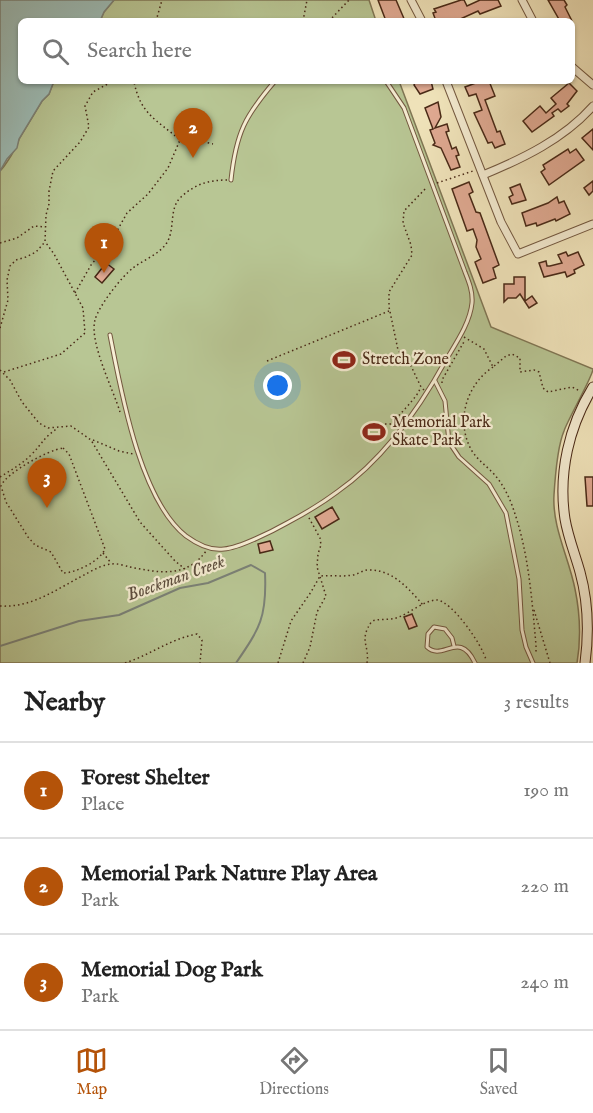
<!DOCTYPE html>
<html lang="en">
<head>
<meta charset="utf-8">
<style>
  body { margin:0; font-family:"IM FELL English",serif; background:#f2f2f2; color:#222 }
  .you { position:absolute; left:278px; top:386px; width:21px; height:21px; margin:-15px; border:4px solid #fff; border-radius:50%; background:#1a73e8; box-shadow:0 0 0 9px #1a73e833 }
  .badge { display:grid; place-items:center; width:39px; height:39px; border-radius:50%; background:#b45309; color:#fff; font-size:20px; font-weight:700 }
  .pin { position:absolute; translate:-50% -50px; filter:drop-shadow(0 2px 3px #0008) }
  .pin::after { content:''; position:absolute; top:32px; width:21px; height:18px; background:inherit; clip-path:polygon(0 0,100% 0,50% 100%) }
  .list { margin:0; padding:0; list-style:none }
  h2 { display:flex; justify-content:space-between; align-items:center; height:78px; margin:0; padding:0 24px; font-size:26px }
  h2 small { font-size:20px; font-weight:400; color:#767676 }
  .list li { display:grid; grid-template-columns:39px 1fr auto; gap:18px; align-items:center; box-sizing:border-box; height:96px; padding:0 24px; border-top:2px solid #e0e0e0 }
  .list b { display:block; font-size:22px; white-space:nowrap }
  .list p { margin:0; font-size:20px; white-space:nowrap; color:#767676 }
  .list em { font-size:20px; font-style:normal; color:#767676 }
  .icon { flex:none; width:33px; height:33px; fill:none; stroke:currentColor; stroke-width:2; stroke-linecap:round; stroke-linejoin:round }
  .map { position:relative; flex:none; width:593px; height:663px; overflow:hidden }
  .search { position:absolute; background:#fff; box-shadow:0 2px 4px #0004; left:18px; right:18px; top:18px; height:66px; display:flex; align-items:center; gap:15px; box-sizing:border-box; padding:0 21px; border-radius:9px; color:#767676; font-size:22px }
  .sheet { height:366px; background:#fff }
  nav { display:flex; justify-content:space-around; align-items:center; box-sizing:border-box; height:84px; border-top:2px solid #e0e0e0; background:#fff; font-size:16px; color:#767676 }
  nav a { display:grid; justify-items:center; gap:3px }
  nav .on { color:#b45309 }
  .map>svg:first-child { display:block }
  .green { fill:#b8c694; stroke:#807755; stroke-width:1.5 }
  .water { fill:#9dbeb9; stroke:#7b8278; stroke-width:1.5 }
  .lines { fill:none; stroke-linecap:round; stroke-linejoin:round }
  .stream { stroke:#7b8278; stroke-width:2 }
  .building { fill:#e2ab94; stroke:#482816; stroke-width:1.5 }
  .lane-casing { stroke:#735840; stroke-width:5 }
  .street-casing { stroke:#735840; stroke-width:9 }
  .secondary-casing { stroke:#482816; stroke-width:11 }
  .path { stroke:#482816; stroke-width:1.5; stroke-dasharray:1.5 3; stroke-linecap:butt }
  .lane { stroke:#f7efd5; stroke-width:3 }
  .street { stroke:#f7efd5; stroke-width:7 }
  .secondary { stroke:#f7efd5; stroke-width:9 }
  .labels { text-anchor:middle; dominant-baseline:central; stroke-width:4.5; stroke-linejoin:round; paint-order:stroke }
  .poi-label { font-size:16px; fill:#482816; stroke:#f7efd5; text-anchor:start }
  .water-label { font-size:18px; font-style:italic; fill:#5d4e3f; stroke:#f7efd5 }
</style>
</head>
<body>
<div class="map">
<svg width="593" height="663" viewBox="0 0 593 663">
  <rect width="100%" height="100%" fill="#f3e7be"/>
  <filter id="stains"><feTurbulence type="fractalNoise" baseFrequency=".00333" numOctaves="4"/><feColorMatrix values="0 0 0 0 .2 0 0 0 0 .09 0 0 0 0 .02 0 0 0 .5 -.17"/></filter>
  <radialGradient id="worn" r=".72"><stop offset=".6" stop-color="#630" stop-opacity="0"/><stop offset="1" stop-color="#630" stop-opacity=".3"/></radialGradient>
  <g class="green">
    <polygon points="114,0 369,0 376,21 100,21 104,12"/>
    <path d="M54,81H399L491,327L593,369C593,376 568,419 564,431C558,445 555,479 554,495C552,527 569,558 575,589C580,613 581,639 577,663H0V171C5,166 18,146 19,139L42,101L49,94Z"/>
  </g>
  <polygon class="water" points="0,0 114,0 104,12 100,21 21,21 21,81 54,81 49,94 42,101 19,139 17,148 7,159 0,171"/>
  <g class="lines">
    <path class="stream" d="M0,646L79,621L119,615L180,588L208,583L251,565L265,573C267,617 260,628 236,663"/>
  </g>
  <g class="building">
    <polygon points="378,0 396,0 405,21 386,21"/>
    <polygon points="461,0 464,0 467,6 480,0 498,0 501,6 480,14 478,11 456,21 436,21 433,13 436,12 434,9"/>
    <polygon points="548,0 564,0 567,5 565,7 572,21 560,21"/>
    <polygon points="416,81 431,81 433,89 420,94 414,85"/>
    <polygon points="481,81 489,81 495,96 485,100 497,132 500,131 505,144 495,148 492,142 488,143 474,113 482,110 476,94 469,96 465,87"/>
    <polygon points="569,83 577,91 567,104 569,106 561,112 558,109 552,113 554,116 532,132 523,121 540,106 546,113 556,104 551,98"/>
    <polygon points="438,102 441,117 435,128 447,124 449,131 446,132 452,149 456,147 459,155 456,156 460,167 451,170 441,148 433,145 435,143 430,130 433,129 425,108"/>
    <polygon points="593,129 593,150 582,138"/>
    <polygon points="568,149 570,153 576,149 584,160 549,185 541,172 545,169 543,165"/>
    <polygon points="593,181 593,191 589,195 584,188"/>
    <polygon points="469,182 473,192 469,194 476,212 480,213 499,265 493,268 496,278 483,283 475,262 481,259 476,247 477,240 473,229 467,231 452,189"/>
    <polygon points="520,184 526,200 512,204 509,197 513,195 510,188"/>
    <polygon points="557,197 559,203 564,201 570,214 556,221 555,219 537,226 536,223 526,226 522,213 548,203"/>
    <polygon points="566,252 568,256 578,252 584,265 574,270 575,273 567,277 565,272 544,277 539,263 546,261 547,266 550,266 562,263 558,255"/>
    <polygon points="106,263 114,269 102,283 95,277"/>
    <polygon points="514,277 525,277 525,301 532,296 537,303 529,308 520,294 516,298 508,298 504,302 504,284 514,284"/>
    <polygon points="585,477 593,477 593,506 587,506"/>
    <polygon points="332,507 339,519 322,529 315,517"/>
    <polygon points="270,541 273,550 260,553 258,544"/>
    <polygon points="412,614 417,626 409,629 404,617"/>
  </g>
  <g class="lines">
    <g class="lane-casing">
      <g id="lane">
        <path d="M231,180C236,133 245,116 275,81"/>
        <path d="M110,335C121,391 140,500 186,536C197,544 211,551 224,549C239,548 273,531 287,523C304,514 321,504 337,492C383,460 419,409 446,360C456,343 470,323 472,303C473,292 469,282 465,272L404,108L386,81"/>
        <polyline points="435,381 445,401 449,442 459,457 489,484 506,513 519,579 522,630 526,647 533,663"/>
        <path d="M454,646L452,638L445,629L434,627L428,634L427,647C443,662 459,629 475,663"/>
      </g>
    </g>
    <g class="street-casing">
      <g id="street">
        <polyline points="411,0 422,21"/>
        <polyline points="522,0 533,21"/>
        <polyline points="572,67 593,85"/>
        <polyline points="446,81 501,222 518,254 593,224"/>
        <path d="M483,175C522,159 564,139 593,106"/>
      </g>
    </g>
    <g class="secondary-casing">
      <path id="secondary" d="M585,663C589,633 588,601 580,572C575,554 568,537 565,519C558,473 569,426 593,387"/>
    </g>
    <g class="path">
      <polyline points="156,21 162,0"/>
      <polyline points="303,21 307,0"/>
      <polyline points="329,21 349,0"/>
      <polyline points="130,81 136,81"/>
      <polyline points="181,140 196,140 213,144"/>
      <polyline points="437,183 473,171"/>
      <polyline points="0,243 17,238 34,226 45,227"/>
      <path d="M75,293L91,265L112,240L127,213L148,194L168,168L180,140C156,119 141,115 134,82"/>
      <polyline points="0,328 8,300 7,280 10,266 16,260 26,257 36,252 45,242 46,215 49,204 49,191 53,171 80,142 89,127 85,106 93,92 113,81"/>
      <polyline points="464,337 484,349 493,367 506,356 512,354 520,358 520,372 534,370 539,372 543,388 548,392 572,387 580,391"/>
      <polyline points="267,361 389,311"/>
      <path d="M493,367C466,385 455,422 472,451C477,459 484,464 491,471C503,483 510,498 515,514C529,556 532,601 536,645V651H534"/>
      <polyline points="0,370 10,380 22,402 39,423 48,428 71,426 91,440 140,522 175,561 185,569"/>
      <polyline points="4,372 61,354 85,333 83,308 54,254 46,243"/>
      <polyline points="442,383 442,380 465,340"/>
      <polyline points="424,390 421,387 411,366 398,350 389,307 389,292 412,255 411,245 403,223 404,211 427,187"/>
      <path d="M120,412C113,389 89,342 95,320C98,307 122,276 133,268C143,260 158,255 166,244C176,230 168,209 181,197C195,184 209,180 227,180"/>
      <path d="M385,424H392C398,415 419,396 420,388"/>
      <polyline points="93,440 119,451 133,454"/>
      <path d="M63,448L69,454L105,549C100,561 76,573 63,573L51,552L35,545L28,537L6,502L1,486C6,473 48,450 63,448Z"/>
      <path d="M0,477C11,470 22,464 31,455C42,444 44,437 58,428"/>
      <polyline points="103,553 111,563"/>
      <path d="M0,606C33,608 58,588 86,574C93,570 104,564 112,564C118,563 125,566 130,567C159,573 187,578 206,551"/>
      <polyline points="534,610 550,663"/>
      <path d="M125,663C150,655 170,639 197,634L202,640L200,663"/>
      <path d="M278,663L291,621L311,592L320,576C331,575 342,577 353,575C359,574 364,569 370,570C393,570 409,589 423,605"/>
      <polyline points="303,663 310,647 317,612 326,596 317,567 318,554 321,545 320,538 308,516"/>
      <path d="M367,663C370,645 358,641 372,621C381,618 390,621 399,617C411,612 425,600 437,600C452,601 483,646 486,660"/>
    </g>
    <use href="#lane" class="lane"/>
    <use href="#street" class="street"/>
    <use href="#secondary" class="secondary"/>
  </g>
  <defs>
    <g id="stadium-bare" transform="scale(1.8)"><path d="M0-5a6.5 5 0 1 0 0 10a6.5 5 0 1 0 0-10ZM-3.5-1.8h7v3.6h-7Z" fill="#8f2418" stroke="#f7efd5" stroke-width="2.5" paint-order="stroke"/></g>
  </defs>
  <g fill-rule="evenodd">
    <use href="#stadium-bare" x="344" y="360"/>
    <use href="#stadium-bare" x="374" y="432"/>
  </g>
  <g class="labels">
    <g class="poi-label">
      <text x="362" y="360">Stretch Zone</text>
      <text x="392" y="423">Memorial Park<tspan x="392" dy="18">Skate Park</tspan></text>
    </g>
    <g class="water-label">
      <text transform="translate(176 579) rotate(-20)">Boeckman Creek</text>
    </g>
  </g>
  <rect width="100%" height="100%" filter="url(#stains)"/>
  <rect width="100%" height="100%" fill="url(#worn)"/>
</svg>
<div class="you"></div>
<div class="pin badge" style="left:104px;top:273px">1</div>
<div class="pin badge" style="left:193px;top:158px">2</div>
<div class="pin badge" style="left:47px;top:508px">3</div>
<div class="search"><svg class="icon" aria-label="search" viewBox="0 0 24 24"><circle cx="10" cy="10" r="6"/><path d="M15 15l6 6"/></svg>Search here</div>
</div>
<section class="sheet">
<h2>Nearby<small>3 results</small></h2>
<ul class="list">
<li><span class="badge">1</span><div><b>Forest Shelter</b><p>Place</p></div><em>190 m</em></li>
<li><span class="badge">2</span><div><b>Memorial Park Nature Play Area</b><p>Park</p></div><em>220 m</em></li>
<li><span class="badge">3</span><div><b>Memorial Dog Park</b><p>Park</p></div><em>240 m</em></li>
</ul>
</section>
<nav>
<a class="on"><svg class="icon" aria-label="map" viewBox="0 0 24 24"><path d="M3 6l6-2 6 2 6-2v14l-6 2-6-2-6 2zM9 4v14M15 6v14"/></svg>Map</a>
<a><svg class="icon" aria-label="directions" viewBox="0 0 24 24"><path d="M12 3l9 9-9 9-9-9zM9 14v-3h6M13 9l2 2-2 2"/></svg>Directions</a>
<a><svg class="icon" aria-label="saved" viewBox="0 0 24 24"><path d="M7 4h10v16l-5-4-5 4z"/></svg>Saved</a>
</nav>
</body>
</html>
